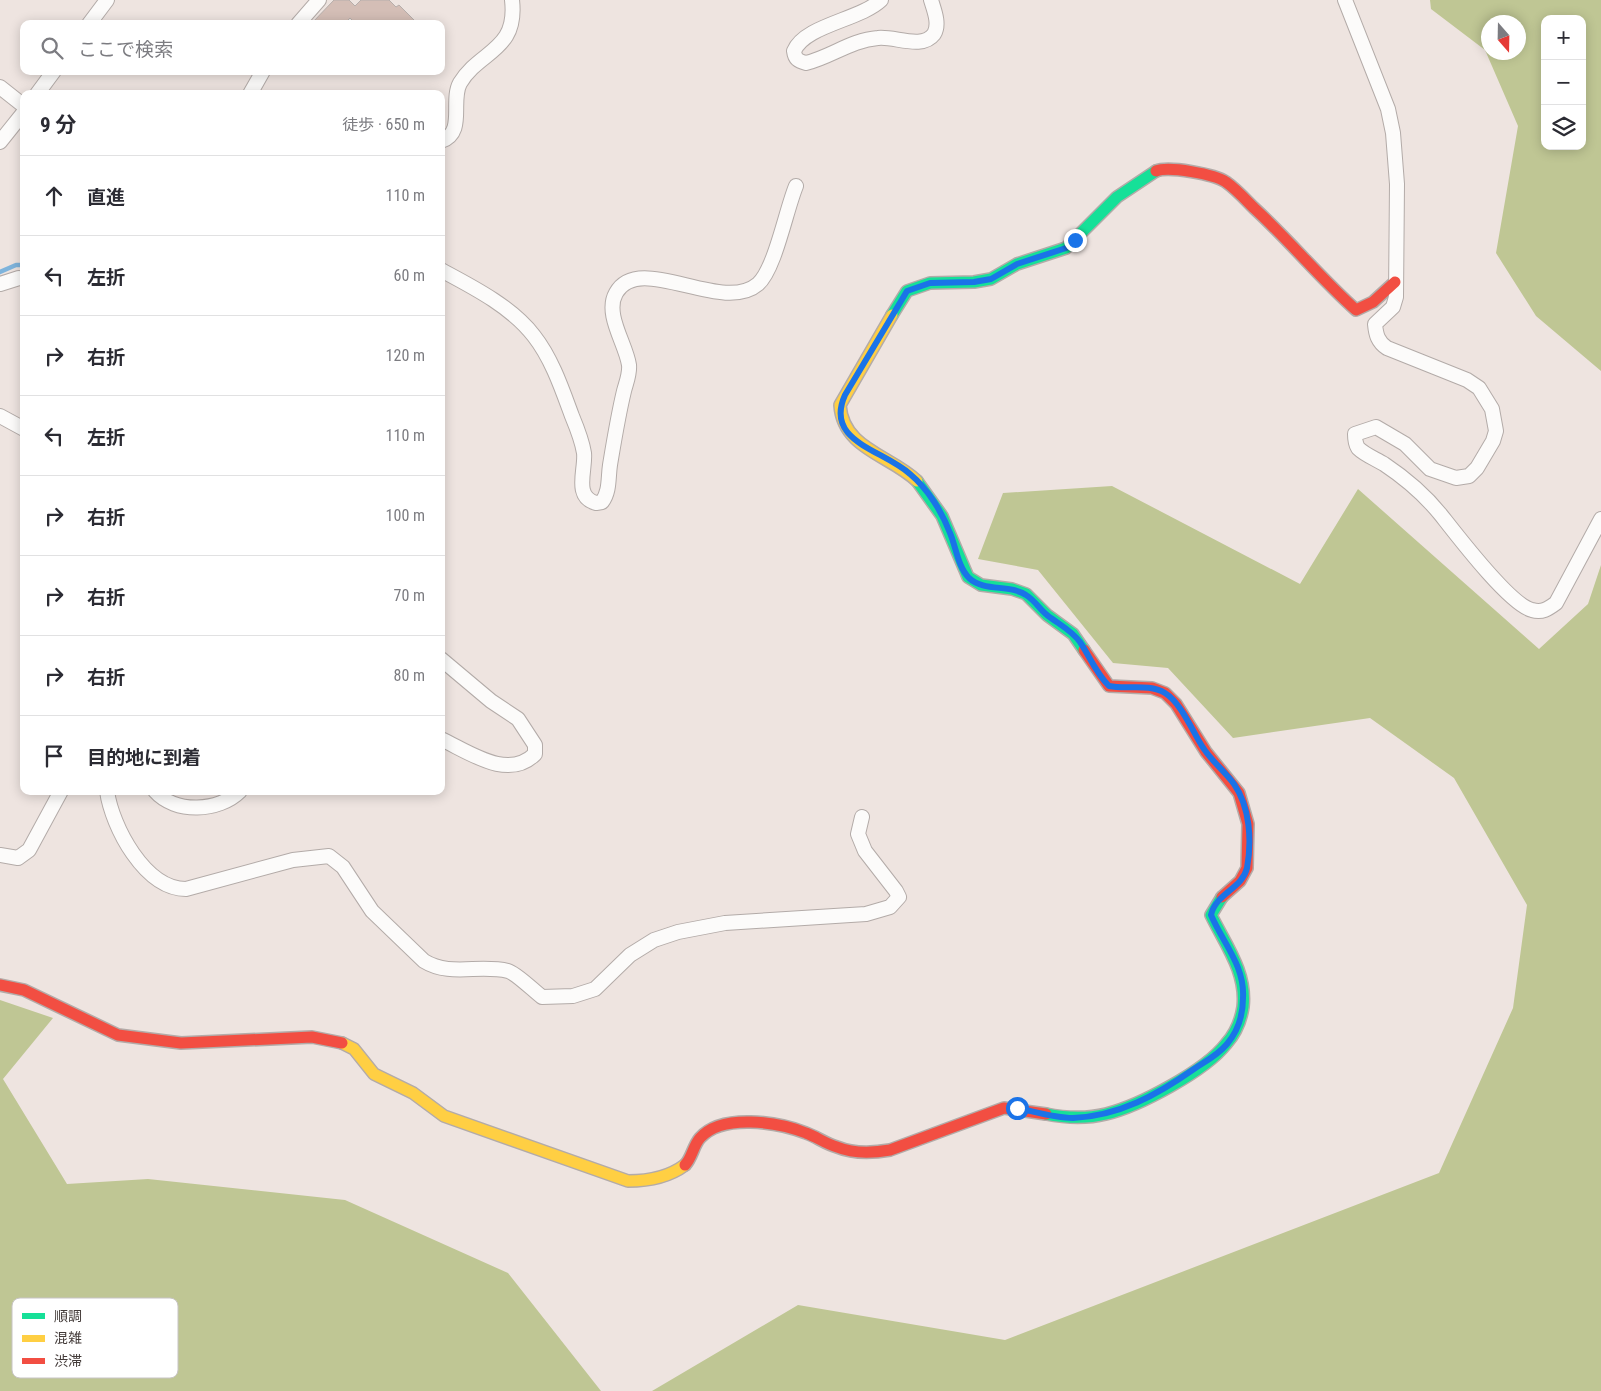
<!DOCTYPE html>
<html lang="ja">
<head>
<meta charset="utf-8">
<style>
  body { margin:0; font-family:"Roboto Condensed","Noto Sans JP",sans-serif; background:#f7f7f7; color:#2b2b33 }
  .controls { position:absolute; right:15px; top:15px; display:grid; overflow:hidden; border-radius:10px; box-shadow:0 2px 12px #0003 }
  .controls button { width:45px; height:45px; display:grid; place-items:center; padding:0; border:0; border-bottom:1px solid #e1e1e2; background:#fff; color:#2b2b33; font:25px sans-serif }
  .compass { position:absolute; left:1481px; top:15px; width:45px; height:45px; border-radius:50%; background:#fff; box-shadow:0 2px 12px #0003; rotate:160deg }
  .stop { position:absolute; width:15px; height:15px; margin:-11px; border:4px solid #1a73e8; border-radius:50%; background:#fff }
  .stop.end { background:#1a73e8; border-color:#fff; box-shadow:0 1px 5px #0008 }
  .list { margin:0; padding:0; list-style:none }
  h2 { display:flex; justify-content:space-between; align-items:center; height:65px; margin:0; padding:0 20px; font-size:21px }
  h2 small { font-size:16px; font-weight:400; color:#7c7c81 }
  .list li { display:grid; grid-template-columns:32px 1fr auto; gap:15px; align-items:center; box-sizing:border-box; height:80px; padding:0 20px; border-top:1px solid #e1e1e2 }
  .list b { display:block; font-size:19px; white-space:nowrap }
  .list em { font-size:16px; font-style:normal; color:#7c7c81 }
  .icon { flex:none; width:28px; height:28px; fill:none; stroke:currentColor; stroke-width:2; stroke-linecap:round; stroke-linejoin:round }
  .map { position:relative; flex:none; width:1601px; height:1391px; overflow:hidden }
  .search { position:absolute; background:#fff; box-shadow:0 2px 12px #0003; left:20px; top:20px; width:425px; height:55px; display:flex; align-items:center; gap:12px; box-sizing:border-box; padding:0 18px; border-radius:10px; color:#7c7c81; font-size:19px }
  .panel { position:absolute; background:#fff; box-shadow:0 2px 12px #0003; left:20px; top:90px; width:425px; height:705px; border-radius:10px }
  .map>svg:first-child { display:block }
  .forest { fill:#bfc694; fill-rule:evenodd }
  .lines { fill:none; stroke-linecap:round; stroke-linejoin:round }
  .stream { stroke:#7fb4dc; stroke-width:4.5 }
  .building { fill:#d4beb6; stroke:#b6aeab }
  .street-casing { stroke:#b3aba8; stroke-width:16 }
  .fast-casing { stroke:#b3aba8; stroke-width:14 }
  .slow-casing { stroke:#b3aba8; stroke-width:14 }
  .jam-casing { stroke:#b3aba8; stroke-width:14 }
  .street { stroke:#fcfbfa; stroke-width:14 }
  .fast { stroke:#16e098; stroke-width:11 }
  .slow { stroke:#ffcf43; stroke-width:11 }
  .jam { stroke:#f24e42; stroke-width:11 }
  .route { stroke:#1a73e8; stroke-width:6 }
  .key { fill:#fff; stroke:#c7c4c4; stroke-width:1 }
  .key-label { font-size:14px; fill:#433b39 }
</style>
</head>
<body>
<div class="map">
<svg width="1601" height="1391" viewBox="0 0 1601 1391">
  <rect width="100%" height="100%" fill="#eee4e0"/>
  <g class="forest">
    <path d="M1430,0H1601V371L1536,316L1496,253L1518,126L1485,50L1431,9ZM1545,19H1582V146H1545ZM1488,22H1518V52H1488Z"/>
    <polygon points="1112,486 1300,584 1358,489 1539,649 1588,604 1601,565 1601,1391 652,1391 798,1305 1005,1340 1439,1173 1513,1008 1527,905 1454,778 1370,718 1233,738 1168,668 1113,663 1038,570 978,559 1003,493"/>
    <polygon points="0,1000 53,1018 3,1079 67,1184 148,1179 345,1200 508,1273 601,1391 0,1391"/>
  </g>
  <g class="lines">
    <polyline class="stream" points="0,272 16,265 24,265"/>
  </g>
  <polygon class="building" points="334,0 349,0 355,6 361,0 389,0 396,7 399,5 418,24 356,24 350,18 344,24 311,24"/>
  <g class="lines">
    <g class="street-casing">
      <g id="street">
        <path d="M881,0C860,20 805,25 794,51C795,59 798,61 806,63C831,57 851,40 878,38C895,36 922,50 934,34C940,24 934,10 931,0"/>
        <path d="M1345,0L1388,109L1393,133L1397,184L1396,297L1393,307L1375,324C1376,335 1378,342 1387,348L1467,380L1479,388L1492,409L1496,431L1493,441L1477,468L1469,476L1456,478L1430,469L1405,444L1376,427L1355,434C1355,439 1355,443 1358,448C1365,455 1376,459 1384,464C1405,478 1425,495 1441,515C1456,534 1510,605 1532,610C1542,613 1548,609 1556,603L1601,519"/>
        <polyline points="89,24 107,0"/>
        <polyline points="298,24 319,0"/>
        <polyline points="0,87 24,106"/>
        <polyline points="37,94 54,71"/>
        <polyline points="250,94 263,71"/>
        <path d="M441,141C466,133 450,101 460,83C480,50 518,51 512,0"/>
        <polyline points="0,142 24,112"/>
        <path d="M441,270C473,287 512,307 534,336C552,359 562,389 572,416C577,428 582,440 584,453C586,469 573,497 596,503L602,502C610,491 608,478 610,465C614,441 618,416 624,391C626,383 630,374 629,365C626,344 604,314 616,293C639,251 722,315 758,284C775,269 786,210 796,186"/>
        <polyline points="0,284 19,278 24,279"/>
        <polyline points="0,416 24,429"/>
        <path d="M441,659L491,701L518,719L535,745V754C508,781 469,752 441,739"/>
        <path d="M107,791C112,827 145,889 186,889L293,860L329,856L343,867L372,911L424,961C450,977 479,964 508,971C516,973 534,991 542,997L573,996L595,989L630,955L654,940L678,932L725,923L866,914L890,907L899,897L896,891L865,851L858,834L862,817"/>
        <path d="M155,791C175,814 219,812 240,791"/>
        <polyline points="0,855 18,858 29,850 61,791"/>
      </g>
    </g>
    <g class="fast-casing">
      <g id="fast">
        <polyline points="892,315 907,291 930,283 974,282 991,279 1017,264 1066,248 1117,197 1156,171"/>
        <polyline points="917,481 942,516 968,577 981,585 1012,589 1026,594 1047,615 1073,634 1084,650"/>
        <path d="M1046,1114C1066,1118 1086,1119 1106,1114C1139,1106 1205,1071 1226,1044C1235,1034 1241,1020 1243,1007C1247,972 1225,944 1211,915L1222,897"/>
      </g>
    </g>
    <g class="slow-casing">
      <g id="slow">
        <path d="M892,315L840,405C843,449 890,455 917,481"/>
        <path d="M342,1043L354,1049L374,1074L413,1093L444,1116L628,1181C648,1181 669,1177 685,1165"/>
      </g>
    </g>
    <g class="jam-casing">
      <g id="jam">
        <path d="M1156,171C1169,166 1214,174 1226,182C1236,189 1245,199 1254,208C1290,241 1320,278 1356,310L1373,302L1395,282"/>
        <polyline points="1084,650 1109,686 1152,688 1165,693 1176,704 1206,752 1239,793 1248,824 1247,868 1240,881 1222,897"/>
        <polyline points="0,985 24,990 118,1035 181,1043 312,1037 342,1043"/>
        <path d="M685,1165C692,1158 693,1146 700,1138C722,1113 778,1122 806,1133C817,1137 826,1144 837,1147C854,1154 873,1153 890,1150L1004,1108L1046,1114"/>
      </g>
    </g>
    <use href="#street" class="street"/>
    <use href="#fast" class="fast"/>
    <use href="#slow" class="slow"/>
    <use href="#jam" class="jam"/>
  </g>
  <g class="lines">
    <path class="route" d="M1017,1108C1036,1112 1054,1118 1073,1118C1119,1116 1157,1095 1194,1069C1206,1061 1218,1055 1227,1044C1238,1031 1243,1015 1243,998C1245,966 1223,943 1211,915C1216,893 1242,889 1247,868C1252,841 1250,807 1234,784C1224,770 1211,761 1202,746C1192,730 1181,703 1165,693C1148,683 1127,690 1109,686C1096,673 1090,657 1080,642C1072,631 1062,626 1051,618C1041,612 1036,601 1026,595C1010,584 984,592 969,578C958,567 956,547 950,533C942,512 928,489 910,474C882,449 824,442 845,395L907,291L930,283L974,282L991,279L1017,264L1066,248L1075,240"/>
  </g>
  <rect x="12" y="1298" width="166" height="80" rx="8" class="key"/>
  <rect x="22" y="1313" width="23" height="6" fill="#16e098"/>
  <rect x="22" y="1335" width="23" height="7" fill="#ffcf43"/>
  <rect x="22" y="1358" width="23" height="6" fill="#f24e42"/>
  <g class="key-label">
    <text x="54" y="1321">順調</text>
    <text x="54" y="1343">混雑</text>
    <text x="54" y="1366">渋滞</text>
  </g>
</svg>
<div class="controls">
<button>+</button>
<button>−</button>
<button><svg class="icon" aria-label="layers" viewBox="0 0 24 24"><path d="M12 4l9 5-9 5-9-5zM3 14l9 5 9-5"/></svg></button>
</div>
<svg class="compass" viewBox="-18 -18 36 36"><path d="M0-13l5 13h-10z" fill="#e53935"/><path d="M0 13l5-13h-10z" fill="#7c7c81"/></svg>
<div class="stop" style="left:1017px;top:1108px"></div>
<div class="stop end" style="left:1075px;top:240px"></div>
<div class="search"><svg class="icon" aria-label="search" viewBox="0 0 24 24"><circle cx="10" cy="10" r="6"/><path d="M15 15l6 6"/></svg>ここで検索</div>
<section class="panel">
<h2>9 分<small>徒歩 · 650 m</small></h2>
<ul class="list">
<li><svg class="icon" aria-label="ahead" viewBox="0 0 24 24"><path d="M12 20V5M6 11l6-6 6 6"/></svg><div><b>直進</b></div><em>110 m</em></li>
<li><svg class="icon" aria-label="left" viewBox="0 0 24 24"><path d="M17 20v-9H6M10 6l-5 5 5 5"/></svg><div><b>左折</b></div><em>60 m</em></li>
<li><svg class="icon" aria-label="right" viewBox="0 0 24 24"><path d="M7 20v-9h11M14 6l5 5-5 5"/></svg><div><b>右折</b></div><em>120 m</em></li>
<li><svg class="icon" aria-label="left" viewBox="0 0 24 24"><path d="M17 20v-9H6M10 6l-5 5 5 5"/></svg><div><b>左折</b></div><em>110 m</em></li>
<li><svg class="icon" aria-label="right" viewBox="0 0 24 24"><path d="M7 20v-9h11M14 6l5 5-5 5"/></svg><div><b>右折</b></div><em>100 m</em></li>
<li><svg class="icon" aria-label="right" viewBox="0 0 24 24"><path d="M7 20v-9h11M14 6l5 5-5 5"/></svg><div><b>右折</b></div><em>70 m</em></li>
<li><svg class="icon" aria-label="right" viewBox="0 0 24 24"><path d="M7 20v-9h11M14 6l5 5-5 5"/></svg><div><b>右折</b></div><em>80 m</em></li>
<li><svg class="icon" aria-label="arrive" viewBox="0 0 24 24"><path d="M6 21V4h12l-3 4 3 4H6"/></svg><div><b>目的地に到着</b></div></li>
</ul>
</section>
</div>
</body>
</html>
